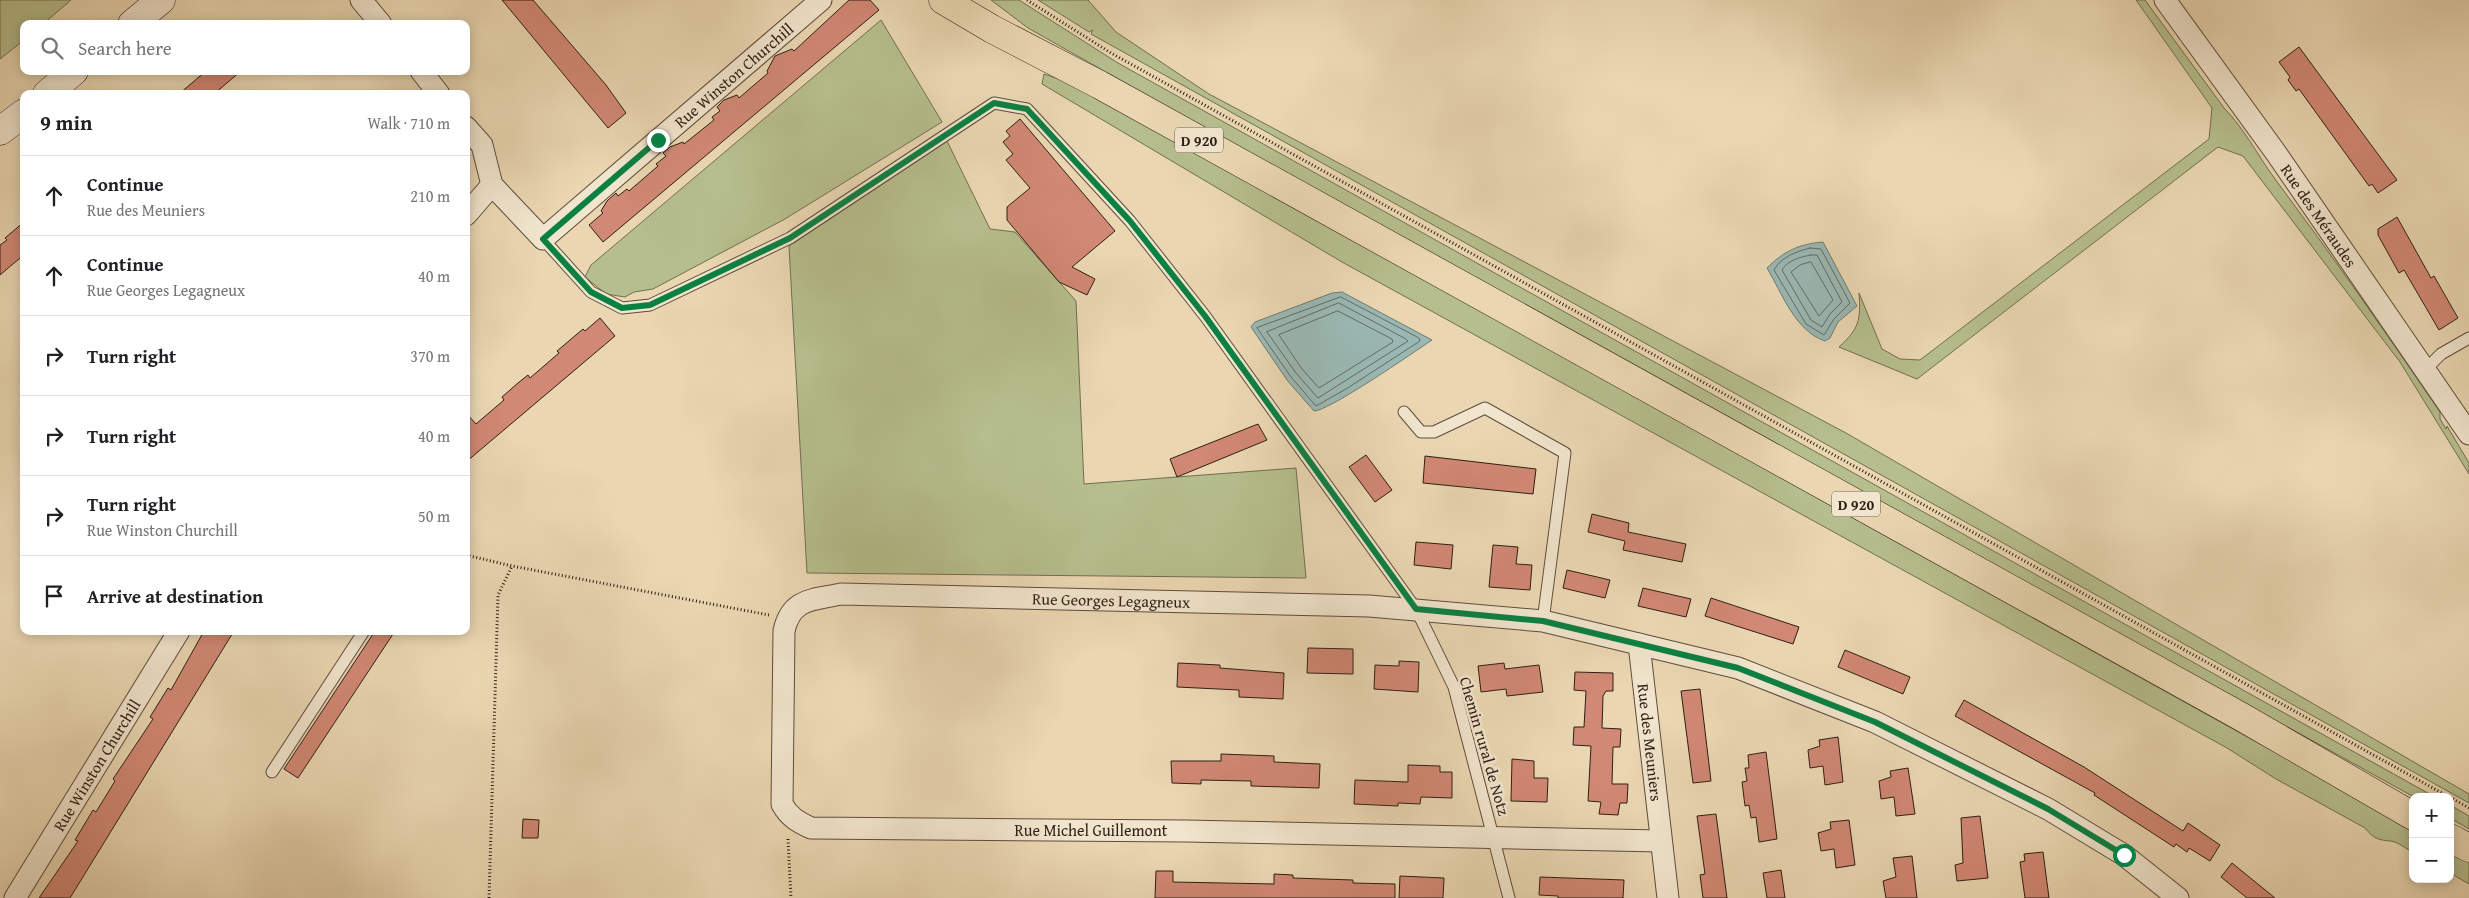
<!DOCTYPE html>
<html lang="en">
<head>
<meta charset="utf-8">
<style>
  body { margin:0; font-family:"Gentium Book Plus",serif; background:#f6f6f6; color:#202124 }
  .controls { position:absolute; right:15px; bottom:15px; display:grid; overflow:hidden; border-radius:10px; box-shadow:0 2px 12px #0003 }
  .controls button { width:45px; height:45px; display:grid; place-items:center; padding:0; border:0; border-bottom:1px solid #e0e0e0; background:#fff; color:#202124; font:25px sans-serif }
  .stop { position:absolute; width:15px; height:15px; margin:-11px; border:4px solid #0b8043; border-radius:50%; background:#fff }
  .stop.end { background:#0b8043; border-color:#fff; box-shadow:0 1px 5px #0008 }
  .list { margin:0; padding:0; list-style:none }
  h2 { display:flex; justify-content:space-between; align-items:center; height:65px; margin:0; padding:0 20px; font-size:21px }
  h2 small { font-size:16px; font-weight:400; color:#757577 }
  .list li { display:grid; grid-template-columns:32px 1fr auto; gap:15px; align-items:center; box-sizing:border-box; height:80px; padding:0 20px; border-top:1px solid #e0e0e0 }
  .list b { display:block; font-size:19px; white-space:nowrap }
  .list p { margin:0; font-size:16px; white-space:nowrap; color:#757577 }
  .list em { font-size:16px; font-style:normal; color:#757577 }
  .icon { flex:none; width:28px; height:28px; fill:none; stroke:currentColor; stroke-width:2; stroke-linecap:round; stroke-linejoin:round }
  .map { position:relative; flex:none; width:2469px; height:898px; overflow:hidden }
  .search { position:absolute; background:#fff; box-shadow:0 2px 12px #0003; left:20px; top:20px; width:450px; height:55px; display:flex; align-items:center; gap:12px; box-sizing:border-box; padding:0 18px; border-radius:10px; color:#757577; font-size:19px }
  .panel { position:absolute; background:#fff; box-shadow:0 2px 12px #0003; left:20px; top:90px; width:450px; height:545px; border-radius:10px }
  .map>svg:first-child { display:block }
  .green { fill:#b6be8d; stroke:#726e51 }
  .water { fill:#9ab8b3; stroke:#6f7a74 }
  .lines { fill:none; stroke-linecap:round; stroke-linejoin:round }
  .shore { stroke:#646b64; stroke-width:1 }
  .building { fill:#d18874; stroke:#2f1e15 }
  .service-casing { stroke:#5e4c3c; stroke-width:13 }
  .minor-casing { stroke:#5e4c3c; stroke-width:23 }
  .secondary-casing { stroke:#2f1e15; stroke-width:29 }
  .primary-casing { stroke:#2f1e15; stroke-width:29 }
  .path { stroke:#2f1e15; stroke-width:3; stroke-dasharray:1 2.5; stroke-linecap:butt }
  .service { stroke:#f1e5cd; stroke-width:11 }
  .minor { stroke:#f1e5cd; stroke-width:21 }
  .secondary { stroke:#f1e5cd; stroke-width:28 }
  .primary { stroke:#ead7b2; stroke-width:28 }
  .route { stroke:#0b8043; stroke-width:6 }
  .labels { text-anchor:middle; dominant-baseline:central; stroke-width:5; stroke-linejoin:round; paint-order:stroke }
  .shield { fill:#f1e5cd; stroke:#695a4c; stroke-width:1 }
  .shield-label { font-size:15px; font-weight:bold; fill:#2f1e15 }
  .street-label { font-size:16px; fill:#2f1e15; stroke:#f1e5cd }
</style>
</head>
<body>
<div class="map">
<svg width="2469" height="898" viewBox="0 0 2469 898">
  <rect width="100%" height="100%" fill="#ead7b2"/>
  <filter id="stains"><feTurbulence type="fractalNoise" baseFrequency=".004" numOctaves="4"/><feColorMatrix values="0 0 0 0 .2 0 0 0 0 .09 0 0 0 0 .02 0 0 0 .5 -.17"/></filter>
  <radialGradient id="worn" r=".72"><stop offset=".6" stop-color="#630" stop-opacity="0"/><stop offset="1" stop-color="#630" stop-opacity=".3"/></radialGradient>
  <g class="green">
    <polygon points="0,0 71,0 43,24 24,24 24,40 0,59"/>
    <polygon points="991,0 1019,0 1118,63 2435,797 2414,797 1152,98 1028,28"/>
    <polygon points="1038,0 1088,0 1116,32 1209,94 1846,433 2469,794 2469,803 1091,34 1093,30 1089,32"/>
    <path d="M2136,0H2145L2224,108C2244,128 2258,156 2275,179C2332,255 2386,333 2440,412V419L2446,429L2447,426L2469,463V474L2400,362L2243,156L2218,147L1917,379L1839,347C1859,329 1861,320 1859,293L1882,349L1900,359L1920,360L2209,139L2212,108Z"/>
    <polygon points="881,20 942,122 785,219 653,289 634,292 625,297 606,294 585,277 591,265"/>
    <path d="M1044,74L1070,83L2413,829V853C2407,849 2398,842 2391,841C2378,840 2374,839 2365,828L2276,779L2227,748L1342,262L1042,84Z"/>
    <polygon points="947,141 990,229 1015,232 1076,301 1084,484 1296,468 1306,578 807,573 789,246"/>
    <polygon points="2450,805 2469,816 2469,829 2450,818"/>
    <polygon points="2450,850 2469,861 2469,884 2450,873"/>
  </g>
  <g class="water">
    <path d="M1823,242L1857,306L1838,322L1830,338L1825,341C1795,331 1782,293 1767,268C1784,251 1799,244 1823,242Z"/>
    <path d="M1342,292L1432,340C1414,352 1329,411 1314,411L1287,380L1251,327L1255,322L1332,293Z"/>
  </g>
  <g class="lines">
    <g class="shore">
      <path d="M1810,248L1821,249L1850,303L1834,319L1824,335L1806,324L1774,270C1782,256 1796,252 1810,248Z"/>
      <path d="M1811,255H1817L1842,302L1830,314L1822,327L1811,320L1782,270C1788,260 1800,257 1811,255Z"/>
      <polygon points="1811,262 1833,300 1819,316 1791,272 1800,265"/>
      <polygon points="1341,297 1419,338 1420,341 1346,389 1316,406 1291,377 1257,328"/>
      <polygon points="1339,303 1406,339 1408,341 1318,398 1296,373 1267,332"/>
      <polygon points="1338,311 1392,339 1393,342 1319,388 1302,369 1279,335"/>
    </g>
  </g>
  <g class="building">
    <polygon points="502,0 533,0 606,85 626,113 608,128"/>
    <polygon points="849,0 870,0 879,10 603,242 589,225 603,213 601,211 607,201 616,193 618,196 627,189 629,191 658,166 656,164 666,156 663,153 670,147 683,142 684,144 714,120 712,117 720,111 717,107 724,100 737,95 739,98 768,73 767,71 775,56 792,49 794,51"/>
    <polygon points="2299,47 2397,180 2378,193 2372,184 2369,186 2299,89 2296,91 2288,80 2290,77 2279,62"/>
    <polygon points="206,71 241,71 214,94 179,94"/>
    <polygon points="1020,119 1115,231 1072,267 1095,279 1087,295 1059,282 1007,220 1007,207 1030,188 1006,160 1013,154 1003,142 1010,136 1006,131"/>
    <polygon points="2397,217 2431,278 2434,276 2458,318 2439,330 2404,270 2399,273 2378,235 2378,229"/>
    <polygon points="24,222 24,262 20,258 0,275 0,245 7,240 5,238"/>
    <polygon points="600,318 615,336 466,462 466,413 476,424 504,400 502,397 518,383 528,375 530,378 559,353 557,351 583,329 585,331"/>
    <polygon points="1258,424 1267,440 1177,477 1170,459"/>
    <polygon points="1366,455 1392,490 1375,502 1349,467"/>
    <polygon points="1425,456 1536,469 1533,494 1423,483"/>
    <polygon points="1592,514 1629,523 1628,532 1686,544 1682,562 1623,550 1625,541 1588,532"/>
    <polygon points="1416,542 1453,545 1451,569 1414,565"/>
    <polygon points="1493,545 1518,547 1516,564 1532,565 1530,590 1489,587"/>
    <polygon points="1567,570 1610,580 1605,598 1563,588"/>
    <polygon points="1643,588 1691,599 1686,617 1638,606"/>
    <polygon points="1711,598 1799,627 1793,644 1705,616"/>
    <polygon points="204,631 234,631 70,898 39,898 78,841 75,840 93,810 96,812 115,781 113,779 153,719 150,717 168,688 171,690"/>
    <polygon points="375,631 395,631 298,778 284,769"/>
    <polygon points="1308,648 1353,649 1353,674 1307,673"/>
    <polygon points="1845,650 1910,677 1903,694 1838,667"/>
    <polygon points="1399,661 1419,662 1418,692 1374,689 1375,665 1399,666"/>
    <polygon points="1178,663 1220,665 1220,668 1284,673 1283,699 1239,697 1239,690 1177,687"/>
    <polygon points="1504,663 1505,669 1539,665 1543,692 1507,696 1506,689 1481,692 1478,666"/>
    <polygon points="1575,672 1613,673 1613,691 1606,691 1603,696 1602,728 1621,729 1620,747 1613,747 1612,784 1628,784 1627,803 1620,803 1618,815 1599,814 1601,802 1588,801 1591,746 1573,745 1574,727 1584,727 1586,691 1574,690"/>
    <polygon points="1700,689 1711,781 1693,783 1681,691"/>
    <polygon points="1964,700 2084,767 2183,831 2188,823 2220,845 2210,861 2189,848 2187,852 2176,844 2174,847 2094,795 2095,793 1955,716"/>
    <polygon points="1838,737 1843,782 1825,785 1823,766 1810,768 1808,750 1820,746 1819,740"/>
    <polygon points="1766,752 1777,839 1759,842 1756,817 1751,818 1749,805 1745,806 1742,782 1747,781 1745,768 1749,768 1748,755"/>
    <polygon points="1221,754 1274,756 1274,762 1320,764 1319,788 1251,786 1251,781 1201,780 1201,784 1172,783 1171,761 1221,761"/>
    <polygon points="1512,759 1534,761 1534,778 1548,778 1547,802 1511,801"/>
    <polygon points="1408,765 1440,766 1440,772 1452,772 1452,798 1421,797 1420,804 1398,803 1398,806 1354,804 1355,780 1408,782"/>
    <polygon points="1908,768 1915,814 1896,816 1894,797 1881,799 1879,781 1891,777 1890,771"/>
    <polygon points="1716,814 1727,898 1703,898 1700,875 1705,874 1697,816"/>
    <polygon points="1980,816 1988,878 1957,881 1955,865 1963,863 1961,818"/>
    <polygon points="523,819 539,820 538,838 522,838"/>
    <polygon points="1849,820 1855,865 1836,868 1834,849 1821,851 1818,833 1831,829 1830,822"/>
    <polygon points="2043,852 2049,898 2025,898 2020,862 2025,861 2024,854"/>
    <polygon points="1912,856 1917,898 1886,898 1883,881 1896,877 1893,858"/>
    <polygon points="2232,863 2275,898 2247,898 2221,877"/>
    <polygon points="1781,870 1785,898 1767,898 1763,873"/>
    <polygon points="1156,871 1173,871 1173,882 1274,884 1274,874 1293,875 1293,878 1353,880 1353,883 1395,884 1395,898 1155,898"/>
    <polygon points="1400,876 1444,878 1443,898 1399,898"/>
    <polygon points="1540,877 1624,880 1623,898 1558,898 1558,896 1539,895"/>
  </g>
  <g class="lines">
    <g class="service-casing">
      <g id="service">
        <polyline points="543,239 591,292 622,308 650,305 790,238 994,103 1027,109 1130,221 1205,316 1416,609 1454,687 1509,898"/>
        <polyline points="2425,370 2441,354 2469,338"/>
        <polyline points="1404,412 1421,432 1434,432 1485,408 1565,453 1543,621"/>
        <polyline points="272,772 364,631"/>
      </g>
    </g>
    <g class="minor-casing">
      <g id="minor">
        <polyline points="361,0 381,24"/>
        <path id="s1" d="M2165,0L2276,153L2469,434"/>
        <polyline points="421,71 439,94"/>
        <path id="s2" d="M466,127L482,145L492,185L543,239L821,0"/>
        <polyline points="466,215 492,185"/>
        <path id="s3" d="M1639,644L1668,898"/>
        <path id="s4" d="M1660,841L1186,831L811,828C798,822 789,817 782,804L784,631C791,598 813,600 841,594L1369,606L1543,621L1738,668L1875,722L2048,809L2124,855L2178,898"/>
        <path id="s5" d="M15,898L179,631"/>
      </g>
    </g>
    <g class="secondary-casing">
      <g id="secondary">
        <polyline points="132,24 161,0"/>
        <polyline points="47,94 74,71"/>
        <polyline points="0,131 24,113"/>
      </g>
    </g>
    <g class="primary-casing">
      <g id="primary">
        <polyline points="943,0 992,29 1100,85 2240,716 2413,816"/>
        <polyline points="2450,838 2469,848"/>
      </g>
    </g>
    <g class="path">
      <polyline points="1027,0 1111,53 2449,797"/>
      <polyline points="466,555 512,566 769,615"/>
      <polyline points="2450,797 2469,808"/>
      <polyline points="788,839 791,898"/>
      <polyline points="489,898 498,595 512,566"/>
    </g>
    <use href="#service" class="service"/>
    <use href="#minor" class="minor"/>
    <use href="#secondary" class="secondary"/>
    <use href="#primary" class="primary"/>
  </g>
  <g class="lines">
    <polyline class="route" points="658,140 543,239 591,292 622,308 650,305 790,238 994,103 1027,109 1130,221 1205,316 1416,609 1543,621 1738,668 1875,722 2048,809 2124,855"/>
  </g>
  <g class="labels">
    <g class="shield">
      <rect x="1175" y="127.5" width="48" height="25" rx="4"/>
      <rect x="1832" y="491.5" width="48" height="25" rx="4"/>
    </g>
    <g class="shield-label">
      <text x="1199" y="140">D 920</text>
      <text x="1856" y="504">D 920</text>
    </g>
    <g class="street-label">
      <text stroke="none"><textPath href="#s2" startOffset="391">Rue Winston Churchill</textPath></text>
      <text stroke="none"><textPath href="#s1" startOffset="265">Rue des Méraudes</textPath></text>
      <text stroke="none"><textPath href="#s4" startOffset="1405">Rue Georges Legagneux</textPath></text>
      <text stroke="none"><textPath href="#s3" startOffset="99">Rue des Meuniers</textPath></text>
      <text transform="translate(1485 746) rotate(74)">Chemin rural de Notz</text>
      <text stroke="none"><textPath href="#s5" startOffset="156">Rue Winston Churchill</textPath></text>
      <text x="1091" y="830">Rue Michel Guillemont</text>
    </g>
  </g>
  <rect width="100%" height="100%" filter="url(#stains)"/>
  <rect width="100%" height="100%" fill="url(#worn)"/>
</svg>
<div class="controls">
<button>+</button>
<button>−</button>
</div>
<div class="stop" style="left:2124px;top:855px"></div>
<div class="stop end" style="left:658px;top:140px"></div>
<div class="search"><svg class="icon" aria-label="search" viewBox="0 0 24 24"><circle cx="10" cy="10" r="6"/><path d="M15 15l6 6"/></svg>Search here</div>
<section class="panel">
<h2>9 min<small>Walk · 710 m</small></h2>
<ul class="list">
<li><svg class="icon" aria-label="ahead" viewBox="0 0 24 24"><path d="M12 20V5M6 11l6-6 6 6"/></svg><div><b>Continue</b><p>Rue des Meuniers</p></div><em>210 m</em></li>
<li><svg class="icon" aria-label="ahead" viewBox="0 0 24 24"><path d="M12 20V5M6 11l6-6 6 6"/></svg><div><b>Continue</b><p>Rue Georges Legagneux</p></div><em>40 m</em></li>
<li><svg class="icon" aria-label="right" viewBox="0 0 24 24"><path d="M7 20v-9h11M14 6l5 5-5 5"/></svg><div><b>Turn right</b></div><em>370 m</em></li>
<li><svg class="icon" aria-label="right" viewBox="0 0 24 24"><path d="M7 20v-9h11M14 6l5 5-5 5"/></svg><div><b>Turn right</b></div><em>40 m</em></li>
<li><svg class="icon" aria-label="right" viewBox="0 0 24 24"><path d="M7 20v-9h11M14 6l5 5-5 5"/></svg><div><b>Turn right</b><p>Rue Winston Churchill</p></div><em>50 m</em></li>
<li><svg class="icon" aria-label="arrive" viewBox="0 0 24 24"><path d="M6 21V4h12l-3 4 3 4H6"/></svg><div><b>Arrive at destination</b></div></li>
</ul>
</section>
</div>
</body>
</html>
